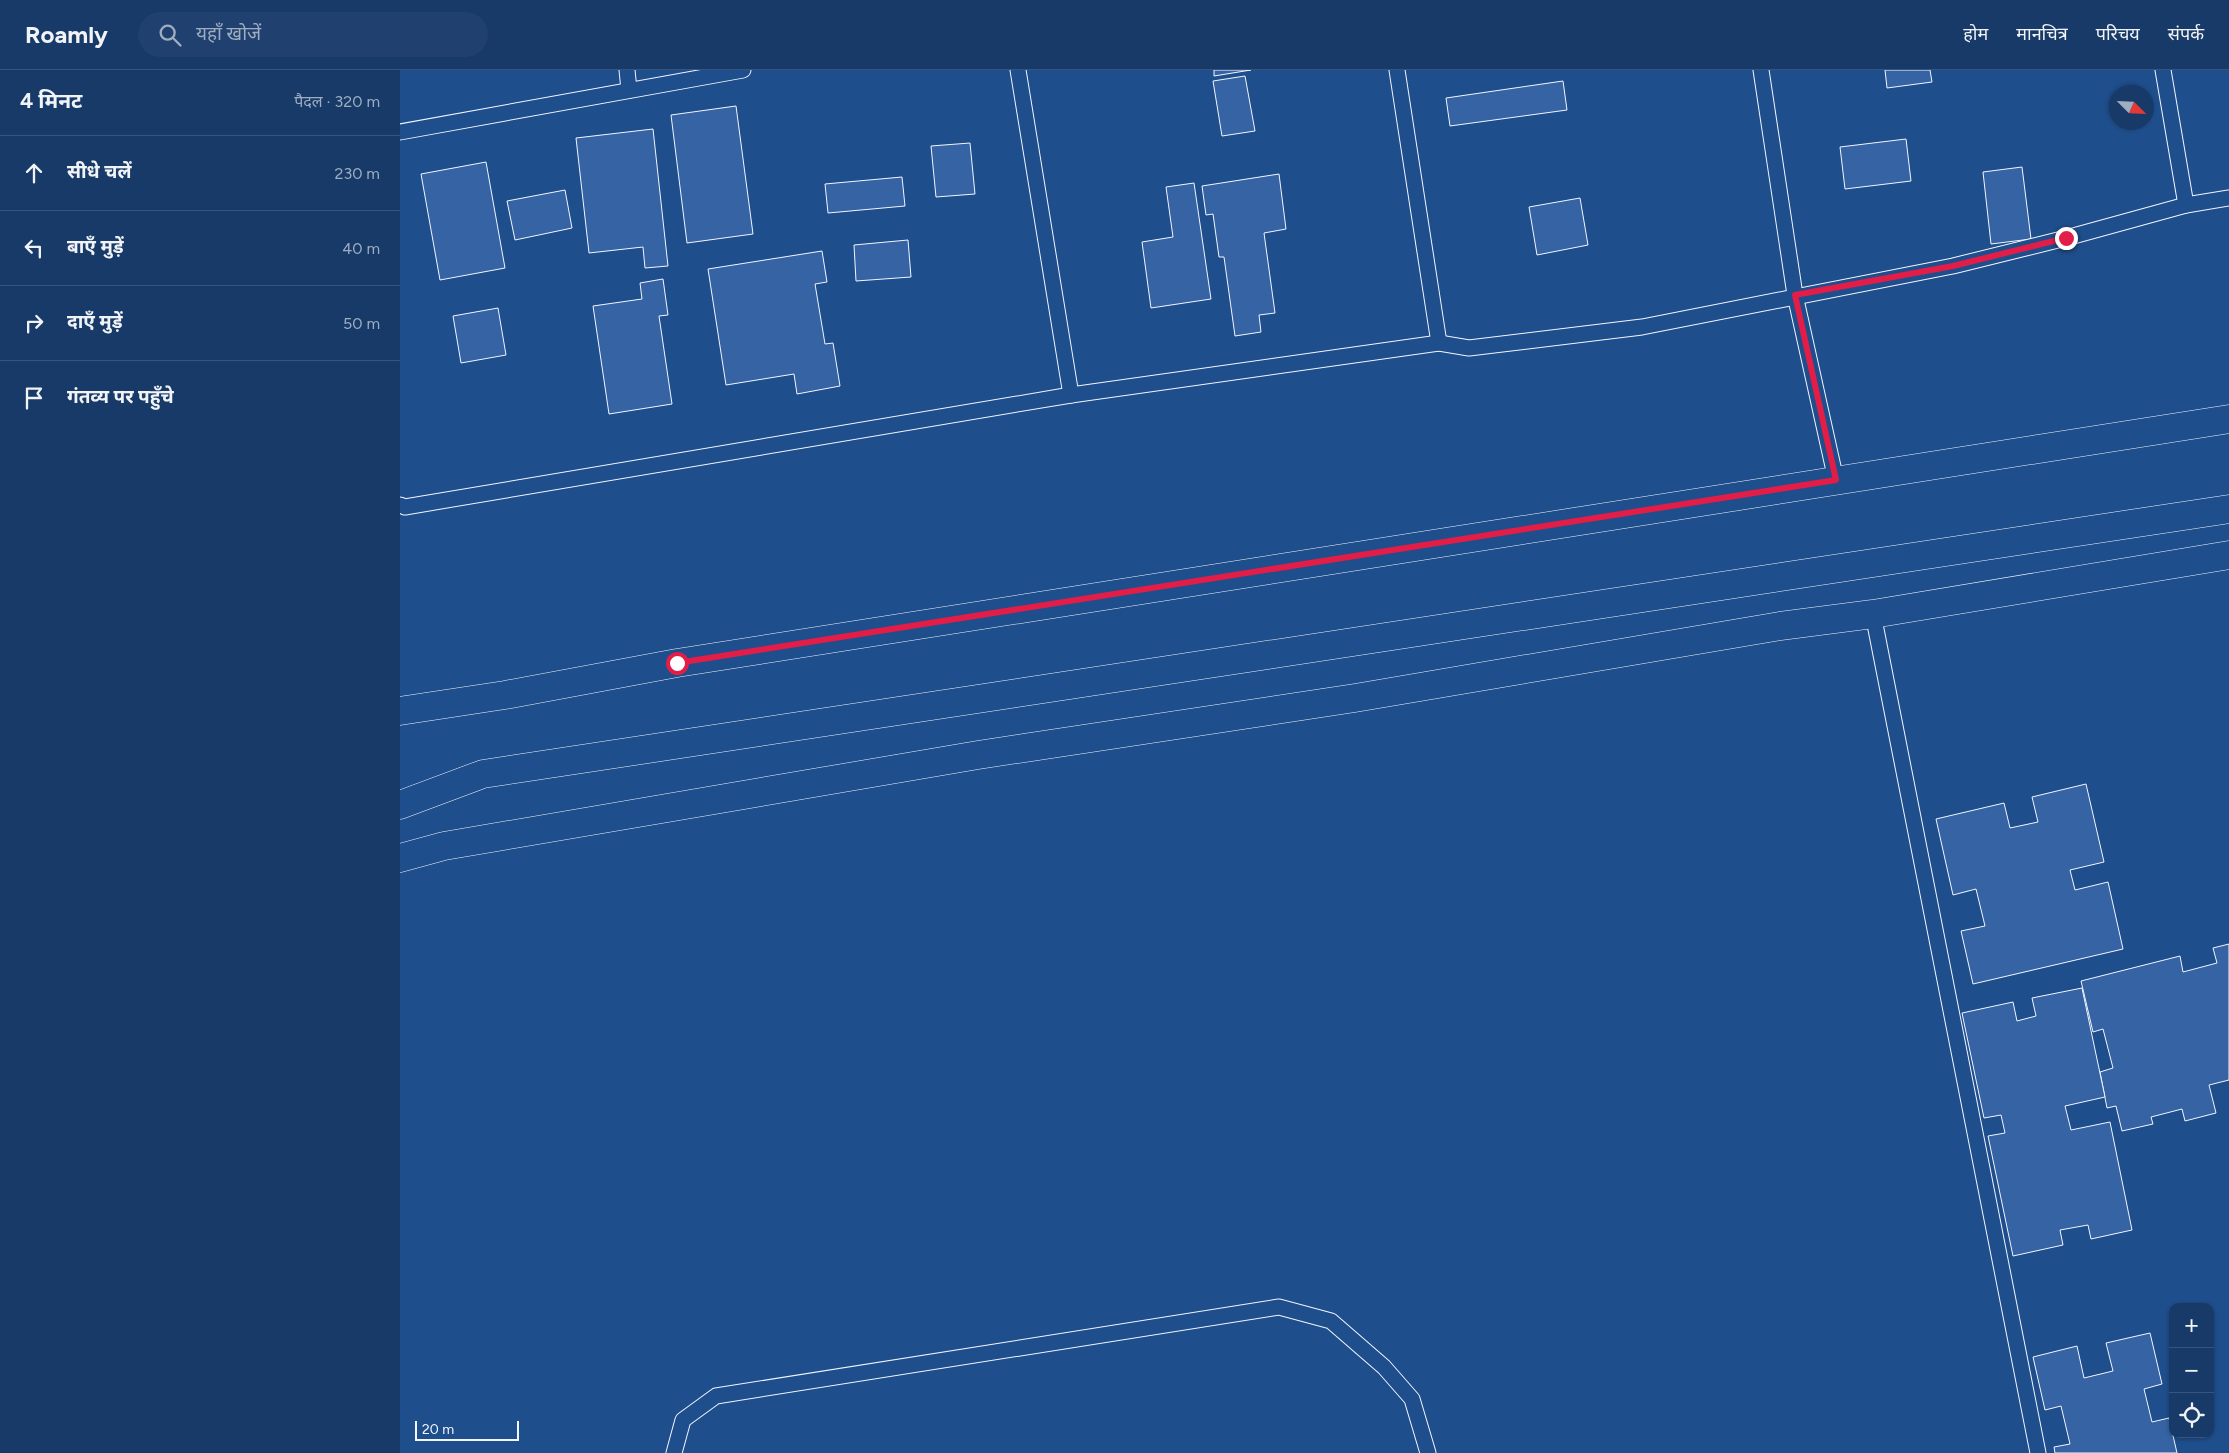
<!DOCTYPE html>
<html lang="hi">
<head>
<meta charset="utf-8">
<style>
  body { margin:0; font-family:Figtree,"Noto Sans Devanagari",sans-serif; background:#20416f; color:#f1f3f6 }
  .controls { position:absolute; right:15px; bottom:15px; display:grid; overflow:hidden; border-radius:10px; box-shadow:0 1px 4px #0004 }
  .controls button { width:45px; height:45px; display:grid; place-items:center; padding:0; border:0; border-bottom:1px solid #36547d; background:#173a69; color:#f1f3f6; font:25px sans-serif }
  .compass { position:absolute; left:1709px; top:15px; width:45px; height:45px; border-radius:50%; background:#173a69; box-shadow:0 1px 4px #0004; rotate:114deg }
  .scale { position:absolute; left:15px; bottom:12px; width:104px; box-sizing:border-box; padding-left:5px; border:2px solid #f2f6ff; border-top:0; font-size:14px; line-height:18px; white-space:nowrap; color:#f2f6ff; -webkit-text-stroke:4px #1f4e8c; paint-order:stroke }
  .stop { position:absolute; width:15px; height:15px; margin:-11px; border:4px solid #e11d48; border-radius:50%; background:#fff }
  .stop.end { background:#e11d48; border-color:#fff; box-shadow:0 1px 5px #0008 }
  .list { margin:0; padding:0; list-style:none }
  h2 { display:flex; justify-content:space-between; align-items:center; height:65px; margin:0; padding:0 20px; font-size:21px }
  h2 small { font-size:16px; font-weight:400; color:#9eadc0 }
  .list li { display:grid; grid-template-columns:32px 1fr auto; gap:15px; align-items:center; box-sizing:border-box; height:75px; padding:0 20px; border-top:1px solid #36547d }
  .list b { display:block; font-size:19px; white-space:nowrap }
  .list em { font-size:16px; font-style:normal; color:#9eadc0 }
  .icon { flex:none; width:28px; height:28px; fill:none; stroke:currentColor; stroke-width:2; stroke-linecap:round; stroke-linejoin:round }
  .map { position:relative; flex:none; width:1829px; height:1383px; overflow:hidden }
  header { display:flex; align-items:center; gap:30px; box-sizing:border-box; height:70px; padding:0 25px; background:#173a69; border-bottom:1px solid #36547d }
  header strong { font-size:24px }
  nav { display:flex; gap:28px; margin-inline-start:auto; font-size:18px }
  .search { width:350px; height:45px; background:#20416f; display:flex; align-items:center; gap:12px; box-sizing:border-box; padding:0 18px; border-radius:28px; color:#9eadc0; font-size:19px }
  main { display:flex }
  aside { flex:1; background:#173a69 }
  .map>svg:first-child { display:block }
  .building { fill:#3563a3; stroke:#f2f6ff }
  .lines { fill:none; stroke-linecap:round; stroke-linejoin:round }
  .lane-casing { stroke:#f2f6ff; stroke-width:17 }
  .street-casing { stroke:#f2f6ff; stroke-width:29 }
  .secondary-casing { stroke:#f2f6ff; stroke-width:29 }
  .lane { stroke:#1f4e8c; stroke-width:15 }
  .street { stroke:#1f4e8c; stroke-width:28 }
  .secondary { stroke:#1f4e8c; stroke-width:28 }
  .route { stroke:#e11d48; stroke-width:6 }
</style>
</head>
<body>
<header>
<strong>Roamly</strong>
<div class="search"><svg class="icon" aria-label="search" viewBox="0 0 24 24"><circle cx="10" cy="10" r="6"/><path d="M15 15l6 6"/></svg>यहाँ खोजें</div>
<nav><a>होम</a><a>मानचित्र</a><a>परिचय</a><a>संपर्क</a></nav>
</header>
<main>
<aside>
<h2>4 मिनट<small>पैदल · 320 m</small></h2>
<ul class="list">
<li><svg class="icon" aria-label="ahead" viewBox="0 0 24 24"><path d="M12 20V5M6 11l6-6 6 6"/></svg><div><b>सीधे चलें</b></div><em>230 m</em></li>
<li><svg class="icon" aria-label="left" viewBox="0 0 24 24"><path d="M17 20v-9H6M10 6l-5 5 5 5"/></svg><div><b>बाएँ मुड़ें</b></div><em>40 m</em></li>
<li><svg class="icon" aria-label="right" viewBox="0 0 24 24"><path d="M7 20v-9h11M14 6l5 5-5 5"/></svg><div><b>दाएँ मुड़ें</b></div><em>50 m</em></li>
<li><svg class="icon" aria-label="arrive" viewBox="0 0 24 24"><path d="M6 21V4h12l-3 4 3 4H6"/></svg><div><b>गंतव्य पर पहुँचे</b></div></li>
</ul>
</aside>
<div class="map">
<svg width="1829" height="1383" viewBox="0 0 1829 1383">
  <rect width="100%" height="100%" fill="#1f4e8c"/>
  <g class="building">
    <polygon points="814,0 851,0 814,6"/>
    <polygon points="1485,0 1530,0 1532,12 1487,18"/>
    <polygon points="845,6 855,61 822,66 813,11"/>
    <polygon points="1163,11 1167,40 1050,56 1046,28"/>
    <polygon points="336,36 353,164 287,173 271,45"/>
    <polygon points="253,59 268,196 245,198 243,177 189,183 176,68"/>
    <polygon points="1506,69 1511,111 1445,119 1440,77"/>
    <polygon points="570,73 575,124 536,127 531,76"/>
    <polygon points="86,92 105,198 40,210 21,104"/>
    <polygon points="1622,97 1631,169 1591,174 1583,102"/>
    <polygon points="879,104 886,159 864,163 875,243 859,245 861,262 835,266 824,187 819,187 813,144 806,145 802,116"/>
    <polygon points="502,107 505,136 428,143 425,114"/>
    <polygon points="794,113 811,229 751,238 742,172 773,167 766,117"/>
    <polygon points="165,120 172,158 115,170 107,131"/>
    <polygon points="1180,128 1188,175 1137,185 1129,137"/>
    <polygon points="508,170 511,207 456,211 454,175"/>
    <polygon points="422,181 427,212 415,214 425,274 433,273 440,316 397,324 394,304 326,315 308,199"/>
    <polygon points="263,209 268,245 259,246 272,334 209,344 193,236 242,229 240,213"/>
    <polygon points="98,238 106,285 61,293 53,246"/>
    <polygon points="1686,714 1704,792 1670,800 1675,820 1708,812 1723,879 1573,914 1561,861 1585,856 1576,819 1553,825 1536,749 1604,733 1610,758 1638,752 1632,727"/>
    <polygon points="1829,874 1829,1010 1809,1015 1816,1043 1785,1051 1782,1039 1751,1047 1753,1054 1722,1061 1716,1036 1707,1038 1700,1002 1713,998 1703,959 1693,962 1681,911 1780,886 1783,902 1817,893 1813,878"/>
    <polygon points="1682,918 1705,1027 1665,1036 1671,1060 1710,1052 1732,1160 1691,1169 1688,1155 1660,1160 1663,1175 1613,1186 1588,1066 1605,1063 1601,1045 1584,1048 1562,943 1613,932 1617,951 1636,946 1632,928"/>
    <polygon points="1750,1263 1762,1314 1744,1319 1752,1352 1769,1348 1777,1383 1655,1383 1654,1377 1670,1374 1661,1336 1645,1340 1633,1287 1677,1276 1684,1308 1713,1301 1706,1273"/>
  </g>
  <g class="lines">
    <g class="lane-casing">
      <g id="lane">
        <polyline points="227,0 229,20"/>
        <polyline points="618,0 671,325"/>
        <polyline points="997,0 1039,273"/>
        <polyline points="1361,0 1395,225 1436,410"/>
        <polyline points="1763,0 1786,135"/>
        <polyline points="0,62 343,0"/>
        <polyline points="0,435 5,437 671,325 1039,273 1069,278 1242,257 1553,196 1666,168 1786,135 1829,128"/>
        <polyline points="1473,544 1638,1383"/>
        <polyline points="274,1383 283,1350 316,1326 879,1237 931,1251 984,1297 1012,1329 1028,1383"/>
      </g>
    </g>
    <g class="street-casing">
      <polyline id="street" points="0,788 44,776 578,685 955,628 1380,556 1473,544 1829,485"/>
    </g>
    <g class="secondary-casing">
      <g id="secondary">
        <polyline points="0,641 105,625 277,593 1829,349"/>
        <polyline points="0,735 83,704 1829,439"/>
      </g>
    </g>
    <use href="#lane" class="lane"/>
    <use href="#street" class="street"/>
    <use href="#secondary" class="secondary"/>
  </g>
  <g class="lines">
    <polyline class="route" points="277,593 1436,410 1395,225 1553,196 1666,168"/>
  </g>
</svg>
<div class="controls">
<button>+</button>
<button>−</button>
<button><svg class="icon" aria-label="locate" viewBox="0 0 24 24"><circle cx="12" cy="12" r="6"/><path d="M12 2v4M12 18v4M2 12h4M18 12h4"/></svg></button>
</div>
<svg class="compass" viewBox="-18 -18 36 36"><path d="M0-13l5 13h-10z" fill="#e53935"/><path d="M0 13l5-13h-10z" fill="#9eadc0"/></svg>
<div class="scale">20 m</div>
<div class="stop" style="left:277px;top:593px"></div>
<div class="stop end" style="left:1666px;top:168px"></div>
</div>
</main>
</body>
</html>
